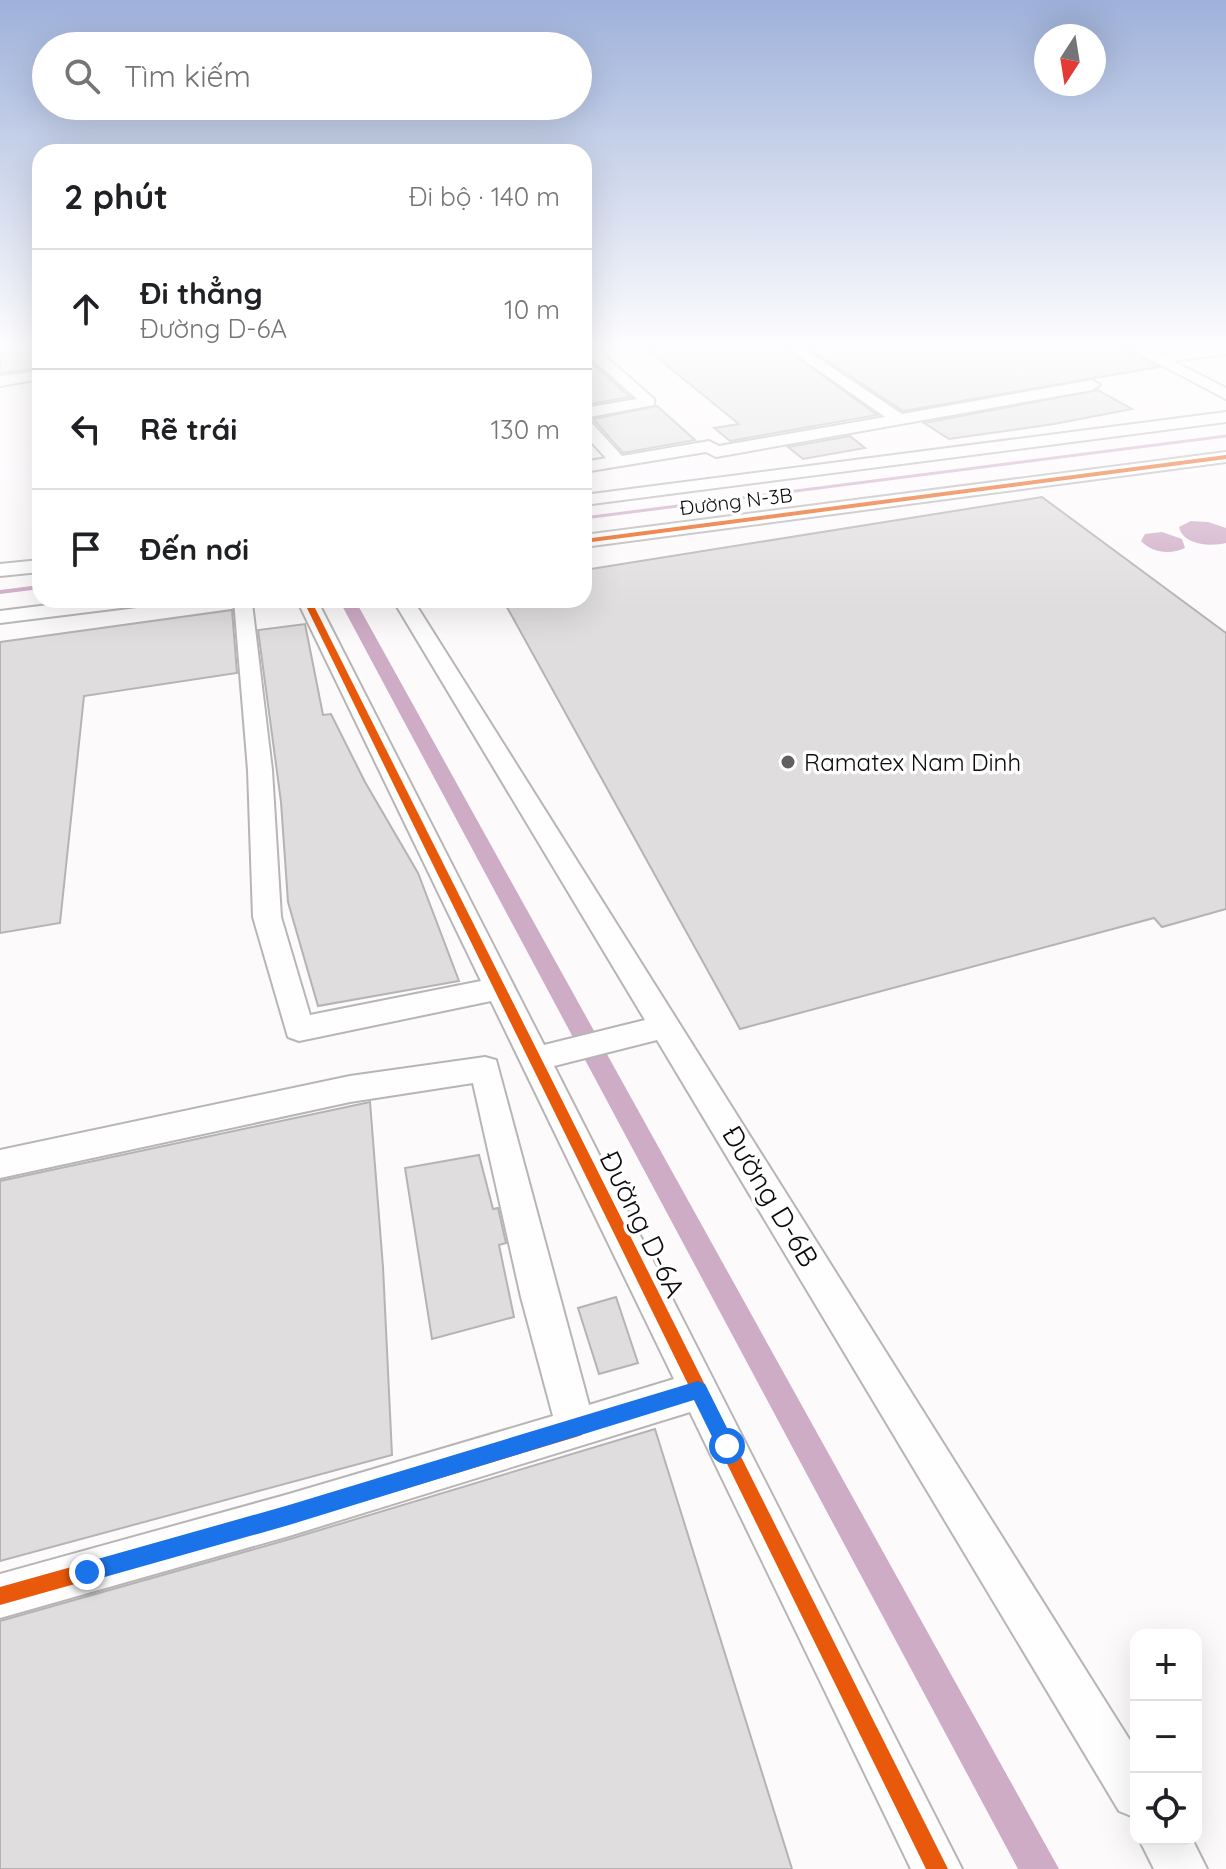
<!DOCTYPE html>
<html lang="vi">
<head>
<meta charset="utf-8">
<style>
  body { margin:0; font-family:Quicksand,sans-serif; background:#f2f2f2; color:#202124 }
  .controls { position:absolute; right:24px; bottom:24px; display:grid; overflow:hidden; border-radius:16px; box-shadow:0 8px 32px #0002 }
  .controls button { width:72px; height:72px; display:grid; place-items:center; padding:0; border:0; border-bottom:2px solid #e0e0e0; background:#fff; color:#202124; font:40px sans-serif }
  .compass { position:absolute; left:1034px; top:24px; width:72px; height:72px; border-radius:50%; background:#fff; box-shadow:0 8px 32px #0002; rotate:192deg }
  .stop { position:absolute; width:24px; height:24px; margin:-18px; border:6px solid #1a73e8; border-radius:50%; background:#fff }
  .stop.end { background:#1a73e8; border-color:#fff; box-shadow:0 2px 8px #0008 }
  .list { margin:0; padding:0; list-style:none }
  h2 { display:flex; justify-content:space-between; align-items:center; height:104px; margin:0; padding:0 32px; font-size:34px }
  h2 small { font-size:26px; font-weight:400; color:#757577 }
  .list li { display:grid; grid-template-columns:52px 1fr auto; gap:24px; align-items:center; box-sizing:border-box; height:120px; padding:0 32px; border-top:2px solid #e0e0e0 }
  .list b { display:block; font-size:30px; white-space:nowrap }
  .list p { margin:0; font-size:26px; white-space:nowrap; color:#757577 }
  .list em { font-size:26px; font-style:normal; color:#757577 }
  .icon { flex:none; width:44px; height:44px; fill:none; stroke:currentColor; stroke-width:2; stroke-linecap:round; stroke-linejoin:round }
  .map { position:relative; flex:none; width:1226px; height:1869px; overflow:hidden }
  .search { position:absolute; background:#fff; box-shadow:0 8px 32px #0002; left:32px; top:32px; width:560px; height:88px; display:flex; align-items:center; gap:20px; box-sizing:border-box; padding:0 28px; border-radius:44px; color:#757577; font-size:30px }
  .panel { position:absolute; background:#fff; box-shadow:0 8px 32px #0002; left:32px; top:144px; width:560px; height:464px; border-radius:24px }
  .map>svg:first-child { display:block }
  .water { fill:#cfacc6 }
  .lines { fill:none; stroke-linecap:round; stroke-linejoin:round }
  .stream-far1 { stroke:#cfacc6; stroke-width:3 }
  .stream { stroke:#cfacc6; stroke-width:4 }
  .canal { fill:#cfacc6; fill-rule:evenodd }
  .building { fill:#dfddde; stroke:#b5b3b4; stroke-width:2 }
  .minor-casing { stroke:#b7b5b6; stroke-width:4 }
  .minor { fill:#fffeff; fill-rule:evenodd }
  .cycleway-casing { stroke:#fff; stroke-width:5 }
  .cycleway { fill:#e8590c; fill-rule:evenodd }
  .route { fill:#1a73e8 }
  .poi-dot { fill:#615f61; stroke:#fff; stroke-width:3 }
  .labels { text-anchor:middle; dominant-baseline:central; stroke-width:7; stroke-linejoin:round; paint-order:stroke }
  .far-street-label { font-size:20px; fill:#0d0b0d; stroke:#fff }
  .poi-label { font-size:24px; fill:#0d0b0d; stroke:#fff; text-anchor:start }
  .near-street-label { font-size:28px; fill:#0d0b0d; stroke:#fff }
</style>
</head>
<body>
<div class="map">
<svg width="1226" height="1869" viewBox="0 0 1226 1869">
  <rect width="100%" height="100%" fill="#fdfafc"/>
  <g class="water">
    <path d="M1191,521L1208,522L1226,528V543C1210,547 1183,545 1179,527Z"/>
    <path d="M1162,532L1182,539L1185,548C1170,555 1152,553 1141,541L1145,534Z"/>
  </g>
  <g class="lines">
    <polyline class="stream-far1" points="584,518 1226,436"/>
    <polyline class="stream" points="0,592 40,587"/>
    <polygon class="canal" points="339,600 355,600 1059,1869 1018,1869"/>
  </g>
  <g class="building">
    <polygon points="0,348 40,348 40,368 0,373"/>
    <polygon points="645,348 784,348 877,415 730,441 714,428 739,424"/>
    <polygon points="808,348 1122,348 1159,367 903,411"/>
    <polygon points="584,356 630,397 584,405"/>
    <polygon points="1098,390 1132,409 1054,424 949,439 924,423"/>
    <polygon points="657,406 695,440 623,453 593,419"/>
    <polygon points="850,436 865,448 803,459 788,447"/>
    <polygon points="1042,497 1226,633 1226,909 1162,927 1154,918 740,1029 503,600 584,600 584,570"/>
    <polygon points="232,610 237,673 84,696 60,923 0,933 0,642"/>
    <polygon points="305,624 323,715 331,714 365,782 418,873 459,981 318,1006 288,902 281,802 258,630"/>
    <polygon points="370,1102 383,1267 392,1455 0,1561 0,1181"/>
    <polygon points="479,1155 493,1209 498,1208 506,1243 499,1245 514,1317 432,1339 405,1168"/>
    <polygon points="616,1297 638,1363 599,1374 578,1308"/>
    <polygon points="655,1429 792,1869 0,1869 0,1621 290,1539"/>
  </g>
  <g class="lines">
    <g class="minor-casing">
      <g id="minor">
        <polygon points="584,348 596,348 654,399 654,405 584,418 584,408 637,399 584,352"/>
        <polygon points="787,348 803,348 902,414 1092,380 1100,385 1092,390 716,457 706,452 584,472 584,462 606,458 584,434 584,419 590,421 622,456 709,441 719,446 885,417"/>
        <polygon points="1129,348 1146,348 1160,354 1226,348 1226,354 1173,361 1226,388 1226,399"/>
        <polygon points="40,371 40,379 0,386 0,376"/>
        <polygon points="1226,412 1226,422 584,505 584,495"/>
        <polygon points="1226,452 1226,462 584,547 584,535"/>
        <polygon points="40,560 40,572 0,576 0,564"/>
        <polygon points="88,600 147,600 137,606 0,623 0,611"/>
        <polygon points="234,600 250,600 252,603 272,770 281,917 310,1015 481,981 297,600 317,600 544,1045 645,1020 393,600 413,600 1136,1750 1136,1818 1119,1811 657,1040 554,1066 962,1869 911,1869 690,1412 289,1536 0,1618 0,1574 289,1494 553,1416 521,1297 473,1083 350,1102 0,1178 0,1150 350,1076 485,1057 496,1060 589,1405 674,1379 491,1001 299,1041 288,1037 253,917 248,770"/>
        <polygon points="1139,1839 1192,1839 1207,1869 1154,1869"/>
      </g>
    </g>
    <use href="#minor" class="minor"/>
    <g class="cycleway-casing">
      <g id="cycleway">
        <polygon points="1226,455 1226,459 584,543 584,539"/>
        <polygon points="303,600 311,600 948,1869 926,1869"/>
        <polygon points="576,1421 582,1423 584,1429 582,1435 576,1437 289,1524 0,1605 0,1587 289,1506"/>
      </g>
    </g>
    <use href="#cycleway" class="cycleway"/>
  </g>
  <linearGradient id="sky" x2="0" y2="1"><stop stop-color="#9eb1da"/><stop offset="0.57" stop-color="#fefdfe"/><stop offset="1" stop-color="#fefdfe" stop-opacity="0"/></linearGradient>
  <rect width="1226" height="609" fill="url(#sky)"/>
  <polygon class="route" points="698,1381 705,1384 736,1446 733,1453 727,1455 720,1453 694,1400 289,1525 87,1582 80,1579 77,1572 80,1565 87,1562 289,1505"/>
  <circle class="poi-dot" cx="788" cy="762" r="8"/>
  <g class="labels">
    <g class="far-street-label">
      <text transform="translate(736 501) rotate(-7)">Đường N-3B</text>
    </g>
    <g class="poi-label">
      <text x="804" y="762">Ramatex Nam Dinh</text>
    </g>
    <g class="near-street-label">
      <text transform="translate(771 1196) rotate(59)">Đường D-6B</text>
      <text transform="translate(643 1224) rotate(64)">Đường D-6A</text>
    </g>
  </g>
</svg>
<div class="controls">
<button>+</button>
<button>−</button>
<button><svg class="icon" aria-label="locate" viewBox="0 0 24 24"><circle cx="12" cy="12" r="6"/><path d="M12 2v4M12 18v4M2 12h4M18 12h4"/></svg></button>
</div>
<svg class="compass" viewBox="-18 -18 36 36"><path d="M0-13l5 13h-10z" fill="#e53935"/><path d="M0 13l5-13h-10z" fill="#757577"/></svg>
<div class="stop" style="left:727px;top:1446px"></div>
<div class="stop end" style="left:87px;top:1572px"></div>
<div class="search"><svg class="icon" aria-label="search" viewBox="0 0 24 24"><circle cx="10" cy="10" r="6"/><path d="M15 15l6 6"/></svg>Tìm kiếm</div>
<section class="panel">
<h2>2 phút<small>Đi bộ · 140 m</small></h2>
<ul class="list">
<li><svg class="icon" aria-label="ahead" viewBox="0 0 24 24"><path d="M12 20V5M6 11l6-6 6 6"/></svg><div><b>Đi thẳng</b><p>Đường D-6A</p></div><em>10 m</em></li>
<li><svg class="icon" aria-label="left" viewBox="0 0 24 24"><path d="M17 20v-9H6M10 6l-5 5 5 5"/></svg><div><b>Rẽ trái</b></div><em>130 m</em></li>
<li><svg class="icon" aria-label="arrive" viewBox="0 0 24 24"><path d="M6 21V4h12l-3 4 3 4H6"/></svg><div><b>Đến nơi</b></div></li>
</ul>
</section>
</div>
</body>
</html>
